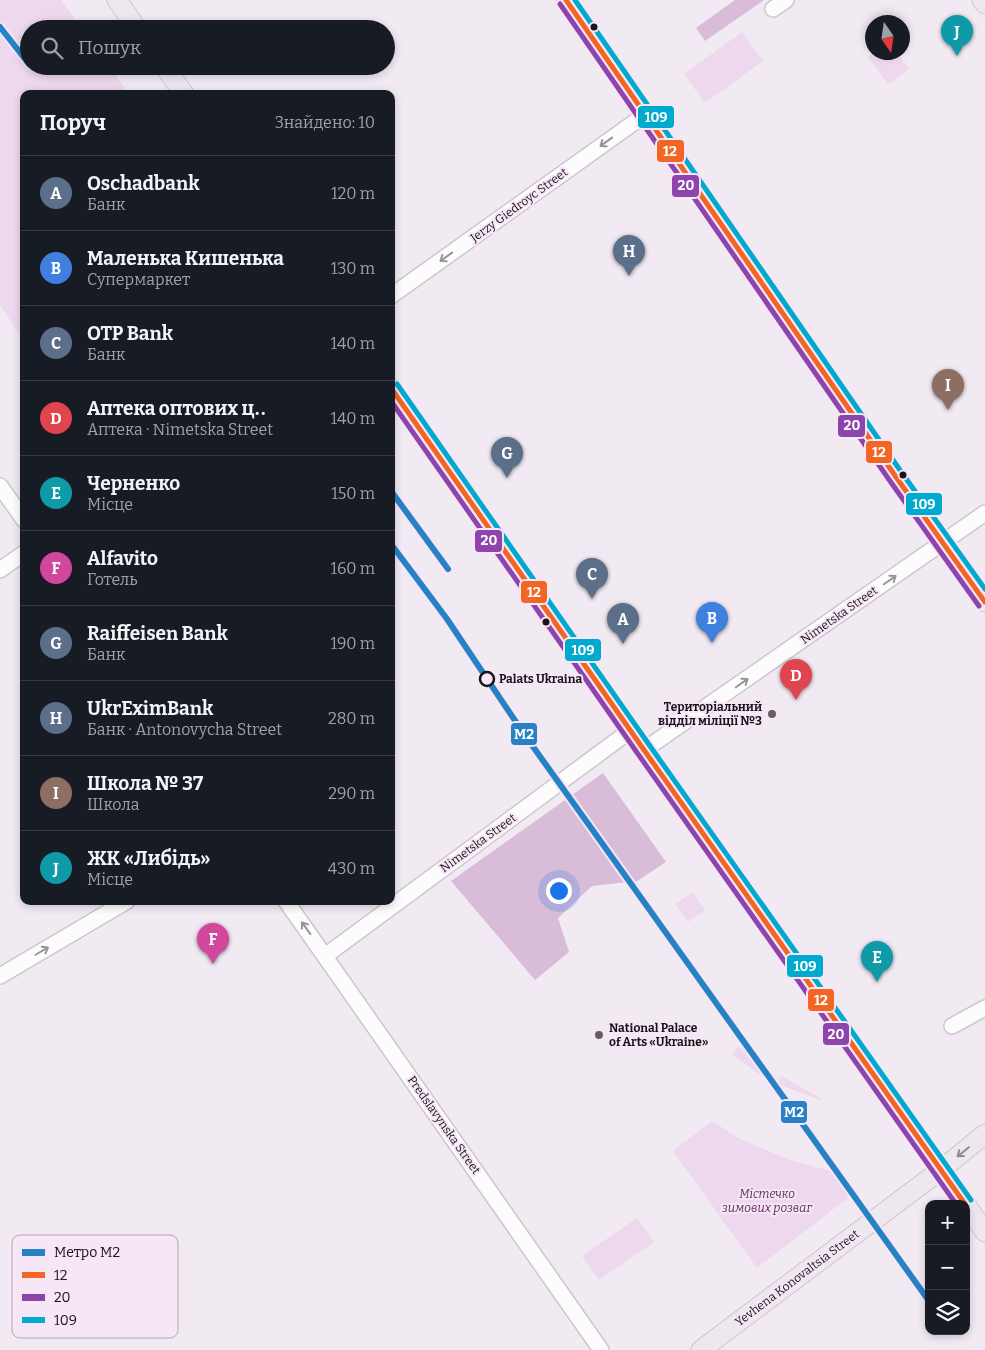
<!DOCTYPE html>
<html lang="uk">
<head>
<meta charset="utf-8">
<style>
  body { margin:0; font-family:Bitter,serif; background:#20242c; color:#f1f3f6 }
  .controls { position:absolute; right:15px; bottom:15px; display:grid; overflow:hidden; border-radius:10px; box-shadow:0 2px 8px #0003 }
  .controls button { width:45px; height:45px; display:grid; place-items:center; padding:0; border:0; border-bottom:1px solid #363941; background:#171b24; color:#f1f3f6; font:25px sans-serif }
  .compass { position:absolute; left:865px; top:15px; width:45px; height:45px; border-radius:50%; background:#171b24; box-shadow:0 2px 8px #0003; rotate:167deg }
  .you { position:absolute; left:558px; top:890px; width:18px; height:18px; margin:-12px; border:4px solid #fff; border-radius:50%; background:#1a73e8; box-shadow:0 0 0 8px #1a73e833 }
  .badge { display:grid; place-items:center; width:32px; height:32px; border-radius:50%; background:#1a73e8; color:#fff; font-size:16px; font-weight:700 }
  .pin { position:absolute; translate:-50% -41px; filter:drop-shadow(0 1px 2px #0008) }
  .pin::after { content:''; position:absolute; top:26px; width:18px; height:15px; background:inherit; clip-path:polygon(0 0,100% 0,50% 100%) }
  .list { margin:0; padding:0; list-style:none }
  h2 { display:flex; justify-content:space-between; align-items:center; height:65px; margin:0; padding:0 20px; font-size:21px }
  h2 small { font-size:16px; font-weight:400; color:#9ea1a6 }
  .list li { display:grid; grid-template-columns:32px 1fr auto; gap:15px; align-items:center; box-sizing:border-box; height:75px; padding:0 20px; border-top:1px solid #363941 }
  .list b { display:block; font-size:19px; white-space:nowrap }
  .list p { margin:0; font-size:16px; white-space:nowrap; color:#9ea1a6 }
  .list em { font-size:16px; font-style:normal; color:#9ea1a6 }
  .icon { flex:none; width:28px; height:28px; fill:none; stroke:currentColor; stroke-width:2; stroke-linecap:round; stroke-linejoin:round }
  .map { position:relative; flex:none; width:985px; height:1350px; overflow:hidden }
  .search { position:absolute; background:#171b24; box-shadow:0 2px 8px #0003; left:20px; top:20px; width:375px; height:55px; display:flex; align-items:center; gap:12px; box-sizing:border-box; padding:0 18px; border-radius:28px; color:#9ea1a6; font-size:19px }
  .panel { position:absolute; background:#171b24; box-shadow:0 2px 8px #0003; left:20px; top:90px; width:375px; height:815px; border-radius:10px }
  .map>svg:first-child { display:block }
  .green { fill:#eed8ee }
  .forest { fill:#d8bcd8 }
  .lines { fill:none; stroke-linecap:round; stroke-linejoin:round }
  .minor-casing { stroke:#cdc7cd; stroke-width:18 }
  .major-casing { stroke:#ccc9cc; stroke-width:21 }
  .minor { stroke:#fdfcfd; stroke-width:15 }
  .major { stroke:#efe7ef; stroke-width:19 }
  .bus-1-casing { stroke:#f6e6f6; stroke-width:9 }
  .bus-2-casing { stroke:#f6e6f6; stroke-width:9 }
  .bus-3-casing { stroke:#f6e6f6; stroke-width:9 }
  .bus-1 { stroke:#f26522; stroke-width:5 }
  .bus-2 { stroke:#8e44ad; stroke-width:5 }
  .bus-3 { stroke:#00a9ce; stroke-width:5 }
  .metro-1-casing { stroke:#f6e6f6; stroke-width:10 }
  .metro-1 { stroke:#2782c5; stroke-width:6 }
  .oneway { stroke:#969496 }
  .oneway2 { stroke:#8f888f }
  .bus-dot { fill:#191419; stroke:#f6e6f6; stroke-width:2 }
  .stop-dot { fill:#f6e6f6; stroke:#191419; stroke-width:2.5 }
  .poi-dot { fill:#655f65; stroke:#f6e6f6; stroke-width:2 }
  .labels { text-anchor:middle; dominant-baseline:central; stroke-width:4; stroke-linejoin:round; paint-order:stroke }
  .street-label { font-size:12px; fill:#191419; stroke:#f6e6f6 }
  .stop-label { font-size:12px; font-weight:bold; fill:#191419; stroke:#f6e6f6; text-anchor:start }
  .poi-label { font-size:12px; font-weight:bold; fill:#191419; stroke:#f6e6f6; text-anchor:end }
  .park-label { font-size:12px; font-style:italic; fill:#632c63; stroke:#f6e6f6 }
  .key { fill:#f6e6f6; stroke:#b4a7b4; stroke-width:1 }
  .key-label { font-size:14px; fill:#191419 }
  .line-badge { stroke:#f6e6f6; stroke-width:2 }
  .badge-label { font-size:14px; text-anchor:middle; font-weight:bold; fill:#fff }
</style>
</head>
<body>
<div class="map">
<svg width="985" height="1350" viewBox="0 0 985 1350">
  <rect width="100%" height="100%" fill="#f2eaf2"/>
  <g class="green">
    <polygon points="0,0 61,0 82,29 29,29 29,66 109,66 129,94 24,94 24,341 0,305"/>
    <polygon points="742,32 763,61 705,103 684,74"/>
    <polygon points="874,53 897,53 909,69 888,84 868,57"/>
    <polygon points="693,892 705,910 688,922 675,904"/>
    <polygon points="738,1046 768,1068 762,1076 732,1055"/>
    <polygon points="782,1076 822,1099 820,1100 783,1086 778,1082"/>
    <polygon points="712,1121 742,1140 791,1160 838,1173 853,1194 757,1268 673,1151"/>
    <polygon points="637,1218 654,1242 599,1280 582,1256"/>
  </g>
  <g class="forest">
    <polygon points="735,0 764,0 705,41 696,28"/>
    <polygon points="603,773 666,862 637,881 592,886 558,918 569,952 535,980 451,881"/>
  </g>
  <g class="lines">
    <g class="minor-casing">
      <g id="minor">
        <polyline points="773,9 786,0"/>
        <polyline points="391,296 646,114"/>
        <polyline points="0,486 24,520"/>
        <polyline points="0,570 24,553"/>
        <polyline points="644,750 985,513"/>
        <polyline points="286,901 601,1350"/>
        <polyline points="325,956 631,730"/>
        <polyline points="0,976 127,901"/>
        <polyline points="952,1026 985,1008"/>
      </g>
    </g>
    <g class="major-casing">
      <g id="major">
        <polyline points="117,0 137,29"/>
        <polyline points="566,0 896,477 985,602"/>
        <polyline points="982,0 985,4"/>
        <polyline points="164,66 184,94"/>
        <polyline points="391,388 644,750 965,1204"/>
        <polyline points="966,1205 985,1232"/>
        <polyline points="701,1350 942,1169 985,1134"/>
      </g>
    </g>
    <use href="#minor" class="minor"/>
    <use href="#major" class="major"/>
    <g class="bus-1-casing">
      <g id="bus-1">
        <polyline points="566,0 896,477 985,602"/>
        <polyline points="391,388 644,750 965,1204"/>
      </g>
    </g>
    <g class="bus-2-casing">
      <g id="bus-2">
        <polyline points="560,4 890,481 979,606"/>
        <polyline points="391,401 638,754 956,1204"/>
      </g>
    </g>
    <g class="bus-3-casing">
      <g id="bus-3">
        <polyline points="575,0 902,473 985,589"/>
        <polyline points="397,384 650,746 971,1200"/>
      </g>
    </g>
    <use href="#bus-1" class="bus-1"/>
    <use href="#bus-2" class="bus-2"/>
    <use href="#bus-3" class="bus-3"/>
    <g class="metro-1-casing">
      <g id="metro-1">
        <polyline points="0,27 29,64"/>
        <polyline points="391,491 448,569"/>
        <polyline points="391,544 447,619 524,734 929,1301"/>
      </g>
    </g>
    <use href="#metro-1" class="metro-1"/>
  </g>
  <defs><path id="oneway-shaft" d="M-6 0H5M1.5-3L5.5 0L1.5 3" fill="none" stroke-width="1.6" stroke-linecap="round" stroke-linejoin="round" transform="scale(1.25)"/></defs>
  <g class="oneway">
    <use href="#oneway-shaft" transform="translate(606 142) rotate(144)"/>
    <use href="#oneway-shaft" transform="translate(446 257) rotate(144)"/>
    <use href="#oneway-shaft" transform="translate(890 580) rotate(-35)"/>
    <use href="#oneway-shaft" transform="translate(742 683) rotate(-35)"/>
    <use href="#oneway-shaft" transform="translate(306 928) rotate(-126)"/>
    <use href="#oneway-shaft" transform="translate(42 951) rotate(-30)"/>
  </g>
  <use class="oneway2" href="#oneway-shaft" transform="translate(963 1152) rotate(141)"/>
  <g class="bus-dot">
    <circle cx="594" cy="27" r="4.5"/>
    <circle cx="903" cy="475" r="4.5"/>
    <circle cx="546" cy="622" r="4.5"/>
  </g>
  <circle class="stop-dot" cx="487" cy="679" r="7"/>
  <g class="poi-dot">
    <circle cx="772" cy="714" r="5"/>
    <circle cx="599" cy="1035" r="5"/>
  </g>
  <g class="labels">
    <g class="street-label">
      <text transform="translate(519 205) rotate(-36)">Jerzy Giedroyc Street</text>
      <text transform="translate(839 615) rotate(-35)">Nimetska Street</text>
      <text transform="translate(478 843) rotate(-36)">Nimetska Street</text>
      <text transform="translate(444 1125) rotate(55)">Predslavynska Street</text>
      <text transform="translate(797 1278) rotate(-37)">Yevhena Konovaltsia Street</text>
    </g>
    <g class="stop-label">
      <text x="499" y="679">Palats Ukraina</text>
    </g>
    <g class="poi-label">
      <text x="762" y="707">Територіальний<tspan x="762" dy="14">відділ міліції №3</tspan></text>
      <text x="609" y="1028" text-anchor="start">National Palace<tspan x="609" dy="14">of Arts «Ukraine»</tspan></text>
    </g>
    <g class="park-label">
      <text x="767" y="1194">Містечко<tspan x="767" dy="14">зимових розваг</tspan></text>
    </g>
  </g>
  <rect x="12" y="1235" width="166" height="103" rx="8" class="key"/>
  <rect x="22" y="1249" width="23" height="7" fill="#2782c5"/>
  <rect x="22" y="1272" width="23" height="6" fill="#f26522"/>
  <rect x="22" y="1294" width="23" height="7" fill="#8e44ad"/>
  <rect x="22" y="1317" width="23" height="6" fill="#00a9ce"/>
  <g class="key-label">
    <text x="54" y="1257">Метро M2</text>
    <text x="54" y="1280">12</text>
    <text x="54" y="1302">20</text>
    <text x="54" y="1325">109</text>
  </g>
  <g class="line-badge">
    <rect x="637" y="105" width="38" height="24" rx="5" fill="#00a9ce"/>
    <rect x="656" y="139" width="29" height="24" rx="5" fill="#f26522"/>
    <rect x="671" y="174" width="29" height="24" rx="5" fill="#8e44ad"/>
    <rect x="837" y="414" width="29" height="24" rx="5" fill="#8e44ad"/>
    <rect x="865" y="440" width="28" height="24" rx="5" fill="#f26522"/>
    <rect x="905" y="492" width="38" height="24" rx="5" fill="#00a9ce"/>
    <rect x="474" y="529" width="29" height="24" rx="5" fill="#8e44ad"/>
    <rect x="520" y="580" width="28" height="24" rx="5" fill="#f26522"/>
    <rect x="564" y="638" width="38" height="24" rx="5" fill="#00a9ce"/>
    <rect x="510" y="722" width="28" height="24" rx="5" fill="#2782c5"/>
    <rect x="786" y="954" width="38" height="24" rx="5" fill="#00a9ce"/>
    <rect x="807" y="988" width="28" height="24" rx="5" fill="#f26522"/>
    <rect x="822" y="1022" width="28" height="24" rx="5" fill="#8e44ad"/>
    <rect x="780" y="1100" width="28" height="24" rx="5" fill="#2782c5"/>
  </g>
  <g class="badge-label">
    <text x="656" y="122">109</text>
    <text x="670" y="156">12</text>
    <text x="686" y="190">20</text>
    <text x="852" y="430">20</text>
    <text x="879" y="457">12</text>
    <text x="924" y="509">109</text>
    <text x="489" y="545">20</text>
    <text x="534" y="597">12</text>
    <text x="583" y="655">109</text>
    <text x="524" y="739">M2</text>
    <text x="805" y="971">109</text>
    <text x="821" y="1005">12</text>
    <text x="836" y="1039">20</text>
    <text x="794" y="1117">M2</text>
  </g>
</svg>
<div class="controls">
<button>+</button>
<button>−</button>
<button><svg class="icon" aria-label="layers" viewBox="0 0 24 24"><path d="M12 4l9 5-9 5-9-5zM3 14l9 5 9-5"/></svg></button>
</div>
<svg class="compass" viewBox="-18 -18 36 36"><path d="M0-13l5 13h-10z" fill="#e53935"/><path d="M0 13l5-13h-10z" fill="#9ea1a6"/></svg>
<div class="you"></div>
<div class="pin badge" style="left:623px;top:644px;background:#5c6f8a">A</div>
<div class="pin badge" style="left:712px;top:643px;background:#3f7fe0">B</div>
<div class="pin badge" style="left:592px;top:599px;background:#5c6f8a">C</div>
<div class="pin badge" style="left:796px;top:700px;background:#e0444e">D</div>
<div class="pin badge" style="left:877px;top:982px;background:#0f9aa8">E</div>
<div class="pin badge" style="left:213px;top:964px;background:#d1479c">F</div>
<div class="pin badge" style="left:507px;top:478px;background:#5c6f8a">G</div>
<div class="pin badge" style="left:629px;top:276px;background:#5c6f8a">H</div>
<div class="pin badge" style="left:948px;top:410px;background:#8d6e63">I</div>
<div class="pin badge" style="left:957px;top:56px;background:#0f9aa8">J</div>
<div class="search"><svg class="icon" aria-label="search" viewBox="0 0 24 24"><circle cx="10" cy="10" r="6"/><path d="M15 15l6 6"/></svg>Пошук</div>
<section class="panel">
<h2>Поруч<small>Знайдено: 10</small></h2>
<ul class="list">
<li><span class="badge" style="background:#5c6f8a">A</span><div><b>Oschadbank</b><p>Банк</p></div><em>120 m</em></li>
<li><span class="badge" style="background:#3f7fe0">B</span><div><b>Маленька Кишенька</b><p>Супермаркет</p></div><em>130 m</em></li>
<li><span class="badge" style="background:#5c6f8a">C</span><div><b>OTP Bank</b><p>Банк</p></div><em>140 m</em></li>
<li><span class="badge" style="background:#e0444e">D</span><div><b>Аптека оптових ц‥</b><p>Аптека · Nimetska Street</p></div><em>140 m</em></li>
<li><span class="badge" style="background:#0f9aa8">E</span><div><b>Черненко</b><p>Місце</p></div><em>150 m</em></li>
<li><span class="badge" style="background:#d1479c">F</span><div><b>Alfavito</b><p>Готель</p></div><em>160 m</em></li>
<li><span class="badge" style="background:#5c6f8a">G</span><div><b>Raiffeisen Bank</b><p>Банк</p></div><em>190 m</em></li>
<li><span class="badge" style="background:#5c6f8a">H</span><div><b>UkrEximBank</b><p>Банк · Antonovycha Street</p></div><em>280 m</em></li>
<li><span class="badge" style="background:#8d6e63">I</span><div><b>Школа № 37</b><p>Школа</p></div><em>290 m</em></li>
<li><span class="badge" style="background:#0f9aa8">J</span><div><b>ЖК «Либідь»</b><p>Місце</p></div><em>430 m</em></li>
</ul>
</section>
</div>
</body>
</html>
